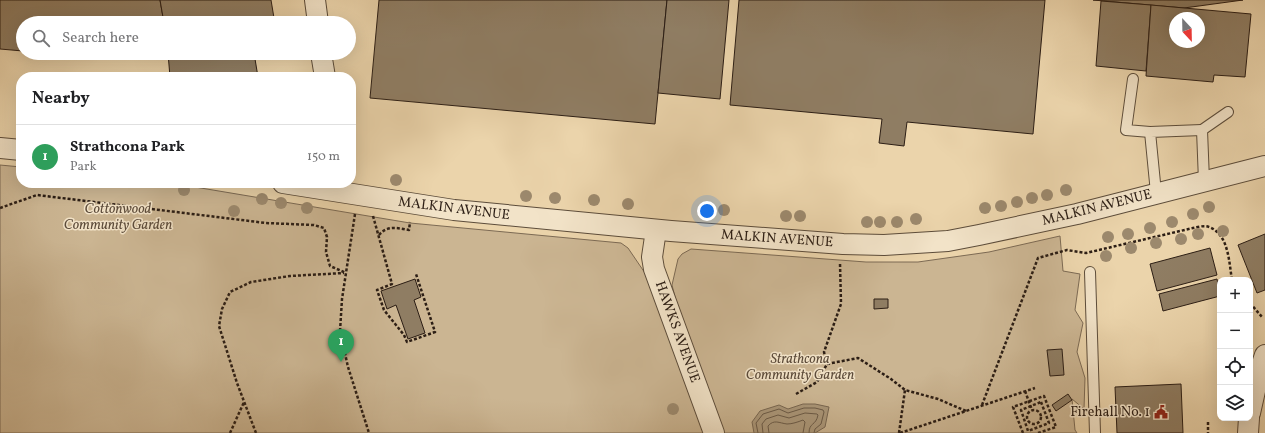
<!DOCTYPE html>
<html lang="en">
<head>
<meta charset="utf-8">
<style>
  body { margin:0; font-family:Vollkorn,serif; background:#f2f2f2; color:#202124 }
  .controls { position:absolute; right:12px; bottom:12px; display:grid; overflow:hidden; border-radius:8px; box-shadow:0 4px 16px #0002 }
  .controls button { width:36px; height:36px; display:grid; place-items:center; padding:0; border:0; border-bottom:1px solid #e0e0e0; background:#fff; color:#202124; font:20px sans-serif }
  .compass { position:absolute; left:1169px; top:12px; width:36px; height:36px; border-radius:50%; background:#fff; box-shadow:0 4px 16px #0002; rotate:158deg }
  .you { position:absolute; left:707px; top:211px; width:14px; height:14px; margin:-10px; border:3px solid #fff; border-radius:50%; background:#1a73e8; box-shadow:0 0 0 6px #1a73e833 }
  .badge { display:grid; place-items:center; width:26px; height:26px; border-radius:50%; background:#b45309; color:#fff; font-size:13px; font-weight:700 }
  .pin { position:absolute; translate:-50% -33px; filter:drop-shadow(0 1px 2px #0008) }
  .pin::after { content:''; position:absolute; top:21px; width:14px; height:12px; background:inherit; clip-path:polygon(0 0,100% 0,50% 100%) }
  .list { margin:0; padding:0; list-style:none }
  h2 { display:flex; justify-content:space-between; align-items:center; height:52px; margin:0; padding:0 16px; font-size:17px }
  h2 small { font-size:13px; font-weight:400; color:#757577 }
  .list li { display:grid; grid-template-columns:26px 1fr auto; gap:12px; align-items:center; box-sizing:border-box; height:64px; padding:0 16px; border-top:1px solid #e0e0e0 }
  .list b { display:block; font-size:15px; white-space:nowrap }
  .list p { margin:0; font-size:13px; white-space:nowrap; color:#757577 }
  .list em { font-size:13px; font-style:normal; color:#757577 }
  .icon { flex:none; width:22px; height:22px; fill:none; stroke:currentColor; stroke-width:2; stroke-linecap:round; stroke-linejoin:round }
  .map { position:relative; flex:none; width:1265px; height:433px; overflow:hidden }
  .search { position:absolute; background:#fff; box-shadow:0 4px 16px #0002; left:16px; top:16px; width:340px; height:44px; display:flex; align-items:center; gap:10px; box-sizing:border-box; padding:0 14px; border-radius:22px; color:#757577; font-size:15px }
  .panel { position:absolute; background:#fff; box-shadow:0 4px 16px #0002; left:16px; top:72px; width:340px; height:116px; border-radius:16px }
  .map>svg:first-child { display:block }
  .green { fill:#cbb592; stroke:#7c6a54 }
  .water { fill:#aa9678; stroke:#786650 }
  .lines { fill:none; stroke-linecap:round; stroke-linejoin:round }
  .shore { stroke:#6b5a46; stroke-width:1 }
  .building { fill:#8f7d63; stroke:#2c1e15; fill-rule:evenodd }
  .service-casing { stroke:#5c4c3a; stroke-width:12 }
  .minor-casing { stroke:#5c4c3a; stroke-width:22 }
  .path { stroke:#2c1e15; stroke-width:2.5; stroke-dasharray:3 2; stroke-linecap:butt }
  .service { stroke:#f2e3c8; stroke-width:10 }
  .minor { stroke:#f2e3c8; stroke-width:20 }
  .tree { fill:#9c896d }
  .labels { text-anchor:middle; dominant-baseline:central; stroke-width:3; stroke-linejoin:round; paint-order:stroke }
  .street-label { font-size:14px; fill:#2c1e15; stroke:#f2e3c8 }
  .park-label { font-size:14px; font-style:italic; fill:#5c4b3a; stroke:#f2e3c8 }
  .poi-label { font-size:14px; fill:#2c1e15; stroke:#f2e3c8; text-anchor:end }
</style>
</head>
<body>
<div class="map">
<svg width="1265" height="433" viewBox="0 0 1265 433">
  <rect width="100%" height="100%" fill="#ebd4ab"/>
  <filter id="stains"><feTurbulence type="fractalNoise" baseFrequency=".005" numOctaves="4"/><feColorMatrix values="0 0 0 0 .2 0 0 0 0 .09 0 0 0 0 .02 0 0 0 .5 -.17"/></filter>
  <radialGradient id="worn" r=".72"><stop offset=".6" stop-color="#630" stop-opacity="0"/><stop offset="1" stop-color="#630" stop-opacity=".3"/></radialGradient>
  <g class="green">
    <polygon points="0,165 21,167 21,183 171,183 410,223 621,243 628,248 647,276 707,433 0,433"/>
    <polygon points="1060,236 1063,271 1080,274 1075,310 1083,323 1077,352 1085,378 1084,409 1072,399 1075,430 1077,433 724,433 680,317 672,285 678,259 682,254 691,249 866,262 918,262 989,252"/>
  </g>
  <polygon class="water" points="803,404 815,404 829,407 825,427 815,433 754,433 752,422 760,411 779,405 788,409"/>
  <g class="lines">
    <g class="shore">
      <polyline points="758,433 756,423 763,414 779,409 788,413 804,408 815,408 823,410 824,412 821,424 815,429 814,433"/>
      <path d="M763,433L762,424L766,419L778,415L789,418L805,413L817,414L818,415C816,426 809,422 809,433"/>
      <path d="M769,433L768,426C774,419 779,423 787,424C792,424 798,422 803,420L805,422L803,433"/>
    </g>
  </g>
  <g class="building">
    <polygon points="0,0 160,0 164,23 23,23 23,51 0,49"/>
    <polygon points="160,0 271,0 274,18 248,21 248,23 164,23"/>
    <polygon points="379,0 667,0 655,124 370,98"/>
    <polygon points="667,0 729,0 720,99 658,93"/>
    <polygon points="739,0 1045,0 1033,134 907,122 904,146 879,143 882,119 730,105"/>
    <polygon points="1093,0 1243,0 1184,8"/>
    <polygon points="1101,1 1151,5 1146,71 1096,66"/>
    <path d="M1151,5L1251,14L1245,77L1214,75L1213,82L1146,76ZM1175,18H1199V42H1175Z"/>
    <polygon points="168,53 254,53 258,77 170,77"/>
    <polygon points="1265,234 1265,290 1257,293 1238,245"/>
    <polygon points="1210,248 1217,275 1157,291 1150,264"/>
    <polygon points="415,279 421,297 414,300 425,333 408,339 396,305 387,309 381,291"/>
    <polygon points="1217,279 1220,296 1163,311 1159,294"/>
    <polygon points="874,299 888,299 888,308 874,309"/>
    <polygon points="1062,349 1064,375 1050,376 1047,350"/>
    <polygon points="1181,384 1183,433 1117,433 1115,387"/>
    <polygon points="1068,394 1072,400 1056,411 1052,405"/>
  </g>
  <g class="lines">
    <g class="service-casing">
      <g id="service">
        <polyline points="1133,79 1126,130 1150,132"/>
        <polyline points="1202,130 1228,112"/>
        <polyline points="1156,193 1150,132 1202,130 1204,181"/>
        <polyline points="1090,272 1095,433"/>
      </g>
    </g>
    <g class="minor-casing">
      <g id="minor">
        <polyline points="315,0 318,23"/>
        <polyline points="321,53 325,77"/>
        <polyline points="0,148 21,150"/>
        <polyline points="283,183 454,210 671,231 843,244 884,245 948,241 979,235 1077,214 1265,166"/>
        <polyline points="656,230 652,257 654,269 714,433"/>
        <polyline points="1250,413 1259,373 1265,355"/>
        <polyline points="1248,433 1249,418"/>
      </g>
    </g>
    <g class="path">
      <polyline points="0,208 37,195 266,223 314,225 324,228 327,237 326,252 330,266 346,273"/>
      <polyline points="355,214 342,299 340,331 348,367 369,433"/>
      <polyline points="373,216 392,284 377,290 384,310 404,335 407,342 435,332 416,274"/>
      <path d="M379,235C387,225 398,228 409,230L410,222"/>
      <polyline points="1250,303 1262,317"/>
      <polyline points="827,364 858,358 891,379 905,390 938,399 966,411"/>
      <polyline points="1025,391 1032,410"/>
      <polyline points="796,394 817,382 827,364 824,352 841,304 840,263"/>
      <polygon points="1041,402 1049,423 1028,431 1021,410"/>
      <path d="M982,405L1038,258L1067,250L1086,253L1193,228C1198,227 1205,225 1209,227C1229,234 1229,263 1232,280"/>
      <circle cx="1034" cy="417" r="7"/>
      <polyline points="1208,422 1208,433"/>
      <polyline points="230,433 244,402"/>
      <polyline points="256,433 237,383 219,326 222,309 230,292 251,282 290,276 344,273"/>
      <polyline points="899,433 905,390"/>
      <polyline points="900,433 1035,388"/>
      <polyline points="1023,433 1013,407 1044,396 1056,427 1038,433"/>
    </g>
    <use href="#service" class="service"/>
    <use href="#minor" class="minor"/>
  </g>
  <g class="tree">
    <circle cx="396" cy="180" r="6"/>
    <circle cx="184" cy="190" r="6"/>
    <circle cx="1066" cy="190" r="6"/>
    <circle cx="1047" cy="195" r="6"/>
    <circle cx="526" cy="196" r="6"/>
    <circle cx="555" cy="198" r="6"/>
    <circle cx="1032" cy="198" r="6"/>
    <circle cx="262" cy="199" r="6"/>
    <circle cx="594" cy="200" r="6"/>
    <circle cx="1017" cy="202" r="6"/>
    <circle cx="281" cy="203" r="6"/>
    <circle cx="628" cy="204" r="6"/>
    <circle cx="1001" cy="206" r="6"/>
    <circle cx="1209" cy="207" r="6"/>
    <circle cx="307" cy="208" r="6"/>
    <circle cx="985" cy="208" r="6"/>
    <circle cx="724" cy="210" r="6"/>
    <circle cx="234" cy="211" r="6"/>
    <circle cx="1193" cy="214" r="6"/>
    <circle cx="786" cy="216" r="6"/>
    <circle cx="800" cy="216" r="6"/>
    <circle cx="916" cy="219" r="6"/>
    <circle cx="867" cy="222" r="6"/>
    <circle cx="880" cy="222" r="6"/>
    <circle cx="897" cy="222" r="6"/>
    <circle cx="1172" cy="222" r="6"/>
    <circle cx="1150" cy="228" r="6"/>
    <circle cx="1223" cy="231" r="6"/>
    <circle cx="1128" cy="234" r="6"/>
    <circle cx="1198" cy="234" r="6"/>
    <circle cx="1108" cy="237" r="6"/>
    <circle cx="1181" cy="239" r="6"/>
    <circle cx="1156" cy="243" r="6"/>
    <circle cx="1131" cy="248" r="6"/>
    <circle cx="1106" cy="256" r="6"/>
    <circle cx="673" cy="409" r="6"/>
  </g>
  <defs>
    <g id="civic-bare" transform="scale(1.08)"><path d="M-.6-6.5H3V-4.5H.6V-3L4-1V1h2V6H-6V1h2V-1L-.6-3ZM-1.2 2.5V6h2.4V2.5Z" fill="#8f2418" stroke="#f2e3c8" stroke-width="2.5" paint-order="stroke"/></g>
  </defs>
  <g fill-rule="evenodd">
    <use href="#civic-bare" x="1161" y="412"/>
  </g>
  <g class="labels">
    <g class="street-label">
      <text transform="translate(1097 208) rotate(-14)">MALKIN AVENUE</text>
      <text transform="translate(454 209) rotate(7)">MALKIN AVENUE</text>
      <text transform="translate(777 239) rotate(4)">MALKIN AVENUE</text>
      <text transform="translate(677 332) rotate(70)">HAWKS AVENUE</text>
    </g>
    <g class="park-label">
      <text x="118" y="209">Cottonwood<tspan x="118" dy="16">Community Garden</tspan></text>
      <text x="800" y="359">Strathcona<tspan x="800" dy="16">Community Garden</tspan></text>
    </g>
    <g class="poi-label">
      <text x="1150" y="412">Firehall No. 1</text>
    </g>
  </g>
  <rect width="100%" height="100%" filter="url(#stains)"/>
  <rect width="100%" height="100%" fill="url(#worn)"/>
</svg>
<div class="controls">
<button>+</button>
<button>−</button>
<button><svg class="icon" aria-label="locate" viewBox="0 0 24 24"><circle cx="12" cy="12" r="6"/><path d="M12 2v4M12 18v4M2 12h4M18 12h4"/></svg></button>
<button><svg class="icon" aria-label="layers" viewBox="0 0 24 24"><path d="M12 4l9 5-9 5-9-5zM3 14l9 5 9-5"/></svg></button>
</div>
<svg class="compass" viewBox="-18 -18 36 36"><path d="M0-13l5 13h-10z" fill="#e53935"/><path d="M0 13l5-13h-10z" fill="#757577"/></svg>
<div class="you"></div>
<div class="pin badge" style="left:341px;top:362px;background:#2e9e5b">1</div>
<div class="search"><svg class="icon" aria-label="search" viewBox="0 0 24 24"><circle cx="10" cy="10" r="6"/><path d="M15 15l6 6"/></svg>Search here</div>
<section class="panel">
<h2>Nearby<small></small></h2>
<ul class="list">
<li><span class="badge" style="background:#2e9e5b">1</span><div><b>Strathcona Park</b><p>Park</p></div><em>150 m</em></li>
</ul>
</section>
</div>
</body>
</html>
